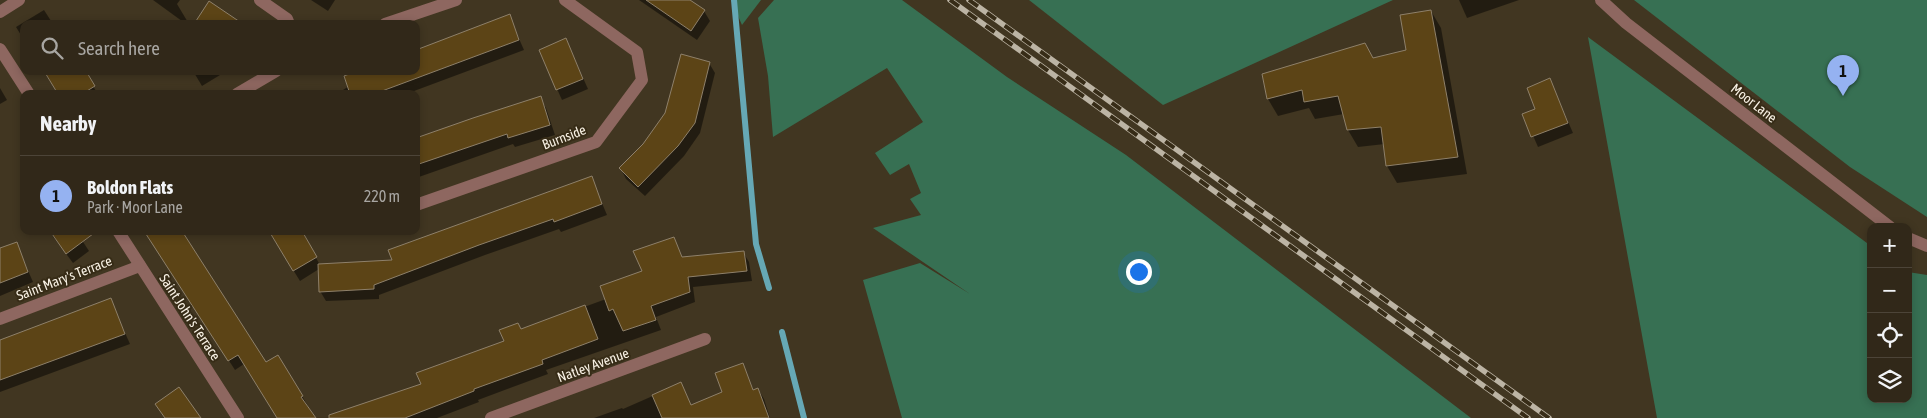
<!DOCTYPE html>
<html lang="en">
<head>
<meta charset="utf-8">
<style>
  body { margin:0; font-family:"Asap Condensed",sans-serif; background:#3d3426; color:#f1f3f6 }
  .controls { position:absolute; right:15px; bottom:15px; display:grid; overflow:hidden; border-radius:10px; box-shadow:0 2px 8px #0003 }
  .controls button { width:45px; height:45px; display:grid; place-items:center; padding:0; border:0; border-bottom:1px solid #4c4438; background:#312819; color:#f1f3f6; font:25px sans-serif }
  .you { position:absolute; left:1138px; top:271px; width:18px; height:18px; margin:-12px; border:4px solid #fff; border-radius:50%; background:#1a73e8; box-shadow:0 0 0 8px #1a73e833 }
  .badge { display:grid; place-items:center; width:32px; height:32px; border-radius:50%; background:#95b2f1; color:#111; font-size:16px; font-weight:700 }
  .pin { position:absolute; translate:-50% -41px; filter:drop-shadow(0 1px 2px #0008) }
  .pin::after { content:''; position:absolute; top:26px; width:18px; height:15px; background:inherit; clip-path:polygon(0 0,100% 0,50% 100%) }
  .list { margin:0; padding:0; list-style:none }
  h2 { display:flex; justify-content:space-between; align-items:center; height:65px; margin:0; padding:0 20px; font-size:21px }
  h2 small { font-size:16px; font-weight:400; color:#a8a6a2 }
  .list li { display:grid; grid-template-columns:32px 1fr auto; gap:15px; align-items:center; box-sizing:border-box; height:80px; padding:0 20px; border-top:1px solid #4c4438 }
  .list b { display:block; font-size:19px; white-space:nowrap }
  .list p { margin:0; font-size:16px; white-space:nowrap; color:#a8a6a2 }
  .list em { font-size:16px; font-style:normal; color:#a8a6a2 }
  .icon { flex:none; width:28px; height:28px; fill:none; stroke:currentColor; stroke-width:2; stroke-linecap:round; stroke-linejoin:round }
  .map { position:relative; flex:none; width:1927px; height:418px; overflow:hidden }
  .search { position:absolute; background:#312819; box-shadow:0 2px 8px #0003; left:20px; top:20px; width:400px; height:55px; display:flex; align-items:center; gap:12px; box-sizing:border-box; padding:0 18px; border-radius:10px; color:#a8a6a2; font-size:19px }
  .panel { position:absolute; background:#312819; box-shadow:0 2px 8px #0003; left:20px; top:90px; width:400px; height:145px; border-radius:10px }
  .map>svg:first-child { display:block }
  .green { fill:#377053 }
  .shadow { fill:#0007 }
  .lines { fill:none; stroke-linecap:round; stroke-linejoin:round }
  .stream { stroke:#66a8b5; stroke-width:6 }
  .building { fill:#5c4416; stroke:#8e806a }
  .street { stroke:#8e6760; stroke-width:12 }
  .rail-casing { stroke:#bcb4a4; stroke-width:5.5 }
  .rail { stroke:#372c17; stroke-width:4; stroke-dasharray:11; stroke-linecap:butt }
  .labels { text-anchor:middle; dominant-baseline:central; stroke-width:4; stroke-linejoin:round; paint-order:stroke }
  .street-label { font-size:14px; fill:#f8f1e4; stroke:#372c17 }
</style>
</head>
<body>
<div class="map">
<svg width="1927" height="418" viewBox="0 0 1927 418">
  <rect width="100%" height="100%" fill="#413621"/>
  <g class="green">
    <polygon points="731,0 761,0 742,25"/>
    <polygon points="774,0 902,0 1007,77 1126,155 1471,418 902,418 863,280 920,263 970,294 873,228 921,215 910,199 921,193 909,164 890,175 875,153 923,122 887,68 773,137 768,76 758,18"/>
    <polygon points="1029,0 1393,0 1163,105"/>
    <polygon points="1634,0 1927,0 1927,217 1850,167"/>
    <polygon points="1588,37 1871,246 1871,399 1908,399 1908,272 1927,275 1927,418 1657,418"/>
  </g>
  <g class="shadow">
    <polygon points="153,0 180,0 177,4 189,24 186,24"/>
    <polygon points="311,0 335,0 328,11"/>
    <polygon points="639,0 689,0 704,11 710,21 697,40"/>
    <polygon points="1459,0 1519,0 1467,18"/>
    <polygon points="44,10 53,24 24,24 24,40 16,27"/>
    <polygon points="1431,11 1441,28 1467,174 1397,183 1387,166 1385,144 1358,147 1348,130 1344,114 1315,119 1309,108 1278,116 1268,99 1373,60 1408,51"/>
    <polygon points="509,16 524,50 406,94 337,94 349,86 416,71"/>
    <polygon points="566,40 588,89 562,100 540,51"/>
    <polygon points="709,63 715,73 700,133 684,156 645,196 626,179 621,169 643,145"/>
    <polygon points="44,71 83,71 98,94 58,94"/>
    <polygon points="193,71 218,71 220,75 202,86"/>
    <polygon points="1550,80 1573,133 1538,147 1524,115 1537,110"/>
    <polygon points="0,88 7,100 0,104"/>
    <polygon points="540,98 546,108 555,135 515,147 513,144 416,178 416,140"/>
    <polygon points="591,177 607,215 561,232 559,229 485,255 379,295 379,299 326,301 320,291 319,269 300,281 269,231 301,231 320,265 394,261"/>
    <polygon points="49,231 76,231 89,251 73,263"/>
    <polygon points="145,231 266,364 302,396 315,418 278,418 244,364 235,370"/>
    <polygon points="673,239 683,258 743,252 749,262 752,281 693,287 695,302 656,317 661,330 546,370 548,374 478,400 479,402 437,418 354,418 505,342 521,330 606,299 644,271"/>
    <polygon points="16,243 33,282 0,296 0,249"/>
    <polygon points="110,299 130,344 0,392 0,342"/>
    <polygon points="742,365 754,391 758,389 764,399 770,418 594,418 622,408 623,409 680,384 691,407 724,392"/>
  </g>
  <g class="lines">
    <g class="stream">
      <polyline points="734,0 756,244 769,288"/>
      <polyline points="782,332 804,418"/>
    </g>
  </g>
  <g class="building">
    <polygon points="646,0 690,0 705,10 691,31"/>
    <polygon points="209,1 243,24 194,24"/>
    <polygon points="1431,10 1458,157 1386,166 1381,127 1347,130 1338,96 1304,102 1302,90 1267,99 1262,74 1365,43 1373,58 1406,50 1400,15"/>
    <polygon points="510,14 519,40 374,94 350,94 344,76 357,71 416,71 416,50"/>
    <polygon points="566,38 583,79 556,90 539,50"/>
    <polygon points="681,54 710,62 695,123 678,146 638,187 619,168 643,144 665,113"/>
    <polygon points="44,71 86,71 95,86 82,94 58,94"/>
    <polygon points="1550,78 1568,123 1531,137 1522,114 1535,109 1527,88"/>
    <polygon points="541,96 550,125 508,138 507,134 416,165 416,138 473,118"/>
    <polygon points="592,176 602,204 554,222 553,219 479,245 374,285 374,289 319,292 318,264 392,260 388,250"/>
    <polygon points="50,231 97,231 66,254"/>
    <polygon points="144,231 182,231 266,362 278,355 303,396 301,397 316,418 277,418 238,355 228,361"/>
    <polygon points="269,231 302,231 317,257 293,271"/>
    <polygon points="674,237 682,257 744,251 747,271 688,277 690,292 651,306 656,320 623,331 613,309 609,311 600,286 642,271 633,251"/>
    <polygon points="17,242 28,272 0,283 0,248"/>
    <polygon points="111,298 125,334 0,380 0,340"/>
    <polygon points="585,305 598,339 542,360 543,364 474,389 474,391 405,418 329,418 329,415 421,384 416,373 504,341 499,330 518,323 521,329"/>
    <polygon points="743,363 753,390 758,388 769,418 662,418 652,395 681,382 691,405 722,392 715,373"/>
    <polygon points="179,387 201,418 165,418 155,404"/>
  </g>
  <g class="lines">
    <g class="street">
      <polyline points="260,0 287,19 289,24"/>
      <polyline points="1601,0 1626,23 1890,227"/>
      <polyline points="0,12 19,0"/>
      <polyline points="385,24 456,0"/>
      <polyline points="0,49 29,94"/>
      <polyline points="237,94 276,71"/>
      <polyline points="416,205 596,142 642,80 637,52 565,0"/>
      <polyline points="118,231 238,418"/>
      <polyline points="1908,238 1927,246"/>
      <polyline points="0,319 140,266"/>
      <polyline points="491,418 705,339"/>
    </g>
    <g class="rail-casing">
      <g id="rail">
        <polyline points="950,0 1528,418"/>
        <polyline points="969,0 1549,418"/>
      </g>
    </g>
    <use href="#rail" class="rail"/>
  </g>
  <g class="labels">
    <g class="street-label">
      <text transform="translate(1754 103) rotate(38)">Moor Lane</text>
      <text transform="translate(564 137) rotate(-21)">Burnside</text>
      <text transform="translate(64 278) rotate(-21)">Saint Mary's Terrace</text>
      <text transform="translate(190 317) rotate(57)">Saint John's Terrace</text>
      <text transform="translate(593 365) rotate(-20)">Natley Avenue</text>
    </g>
  </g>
</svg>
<div class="controls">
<button>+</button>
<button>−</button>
<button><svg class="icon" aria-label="locate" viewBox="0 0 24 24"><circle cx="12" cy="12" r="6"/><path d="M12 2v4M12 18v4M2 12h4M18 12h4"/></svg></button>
<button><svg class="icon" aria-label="layers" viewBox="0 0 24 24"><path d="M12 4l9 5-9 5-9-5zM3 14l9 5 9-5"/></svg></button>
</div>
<div class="you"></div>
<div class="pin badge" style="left:1843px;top:96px">1</div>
<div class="search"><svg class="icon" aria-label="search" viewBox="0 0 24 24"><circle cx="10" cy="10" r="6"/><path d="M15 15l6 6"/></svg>Search here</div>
<section class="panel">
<h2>Nearby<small></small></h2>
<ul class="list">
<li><span class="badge">1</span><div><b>Boldon Flats</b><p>Park · Moor Lane</p></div><em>220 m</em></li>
</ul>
</section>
</div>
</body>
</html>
